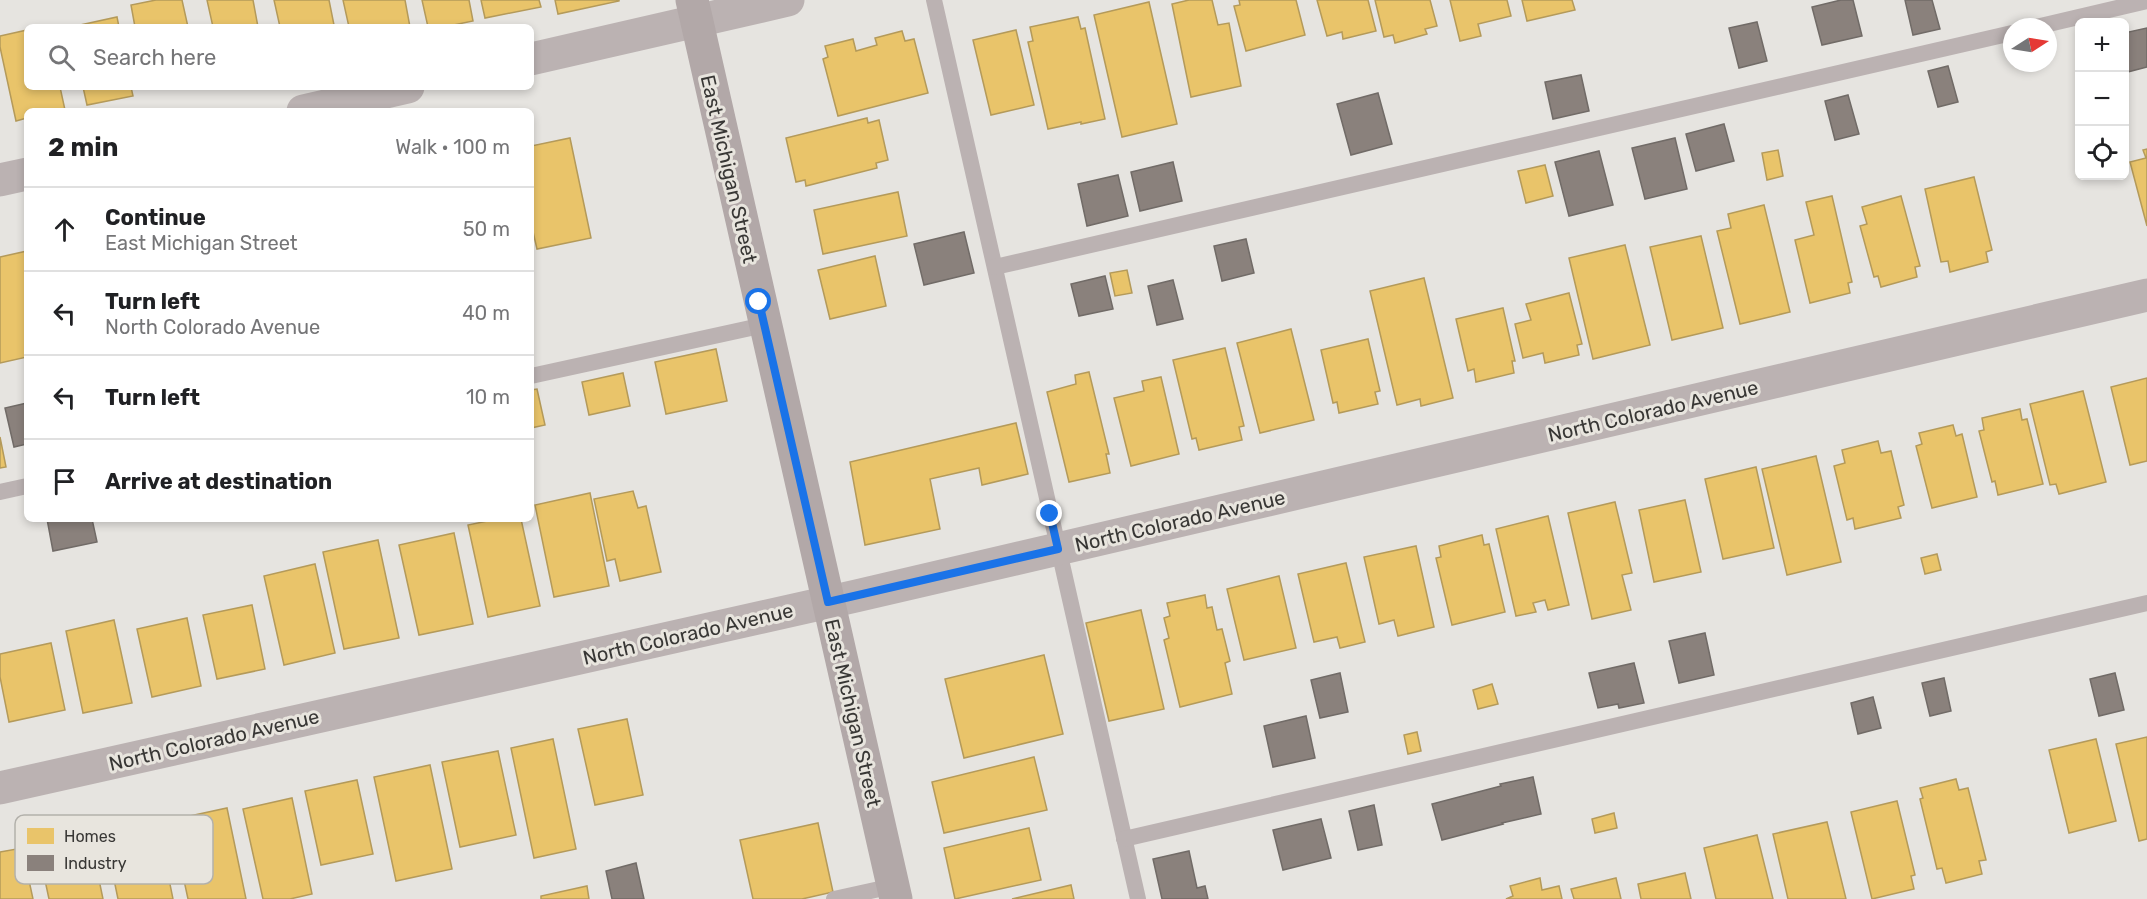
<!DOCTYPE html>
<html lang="en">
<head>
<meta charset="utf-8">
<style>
  body { margin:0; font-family:Rubik,sans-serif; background:#f6f6f6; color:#202124 }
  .controls { position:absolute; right:18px; top:18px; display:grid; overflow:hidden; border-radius:9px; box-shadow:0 3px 9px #0003 }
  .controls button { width:54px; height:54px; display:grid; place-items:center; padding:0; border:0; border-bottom:2px solid #e0e0e0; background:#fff; color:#202124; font:30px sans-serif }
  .compass { position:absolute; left:2003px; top:18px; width:54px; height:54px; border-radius:50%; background:#fff; box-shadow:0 3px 9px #0003; rotate:78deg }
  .stop { position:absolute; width:18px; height:18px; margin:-14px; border:4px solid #1a73e8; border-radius:50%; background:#fff }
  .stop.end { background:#1a73e8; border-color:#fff; box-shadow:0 2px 6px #0008 }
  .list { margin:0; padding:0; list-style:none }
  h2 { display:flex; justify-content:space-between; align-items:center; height:78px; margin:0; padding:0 24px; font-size:26px }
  h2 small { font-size:20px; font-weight:400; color:#757577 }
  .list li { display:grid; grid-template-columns:39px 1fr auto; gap:18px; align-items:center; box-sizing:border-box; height:84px; padding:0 24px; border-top:2px solid #e0e0e0 }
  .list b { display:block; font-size:22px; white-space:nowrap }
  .list p { margin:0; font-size:20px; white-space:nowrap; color:#757577 }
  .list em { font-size:20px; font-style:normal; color:#757577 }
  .icon { flex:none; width:33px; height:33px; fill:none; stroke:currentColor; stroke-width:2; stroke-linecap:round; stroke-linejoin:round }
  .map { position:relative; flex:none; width:2147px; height:899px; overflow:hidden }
  .search { position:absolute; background:#fff; box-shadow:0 3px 9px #0003; left:24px; top:24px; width:510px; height:66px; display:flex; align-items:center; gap:15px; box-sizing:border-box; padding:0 21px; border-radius:9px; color:#757577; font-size:22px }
  .panel { position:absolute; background:#fff; box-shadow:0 3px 9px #0003; left:24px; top:108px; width:510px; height:414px; border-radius:9px }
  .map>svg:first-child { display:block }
  .homes { fill:#e9c46a; stroke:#b49a5a; stroke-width:1.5 }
  .industry { fill:#8a817c; stroke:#716b67; stroke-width:1.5 }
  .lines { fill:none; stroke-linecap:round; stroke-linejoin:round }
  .service { stroke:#bbb2b2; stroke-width:16 }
  .minor { stroke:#bbb2b2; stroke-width:33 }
  .secondary { stroke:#b2a8a8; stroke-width:33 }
  .route { stroke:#1a73e8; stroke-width:8 }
  .labels { text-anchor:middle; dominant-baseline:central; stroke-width:6; stroke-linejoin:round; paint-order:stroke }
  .street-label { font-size:20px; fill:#383735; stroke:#e8e5de }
  .key { fill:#e8e5de; stroke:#b3b1ab; stroke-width:1.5 }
  .key-label { font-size:16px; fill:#383735 }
</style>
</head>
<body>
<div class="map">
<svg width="2147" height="899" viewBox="0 0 2147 899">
  <rect width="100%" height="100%" fill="#e6e4e0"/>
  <g class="homes">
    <polygon points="156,0 182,0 188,27 135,27 131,5"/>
    <polygon points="207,0 253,0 258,27 213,27"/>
    <polygon points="274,0 329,0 334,25 324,27 280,27"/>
    <polygon points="343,0 405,0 410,27 349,27"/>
    <polygon points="422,0 469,0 473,21 444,27 428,27"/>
    <polygon points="481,0 539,0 541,7 485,18"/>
    <polygon points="555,0 619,0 619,1 558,14"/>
    <polygon points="1189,0 1212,0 1218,25 1229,23 1241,86 1191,97 1172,4"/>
    <polygon points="1239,0 1296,0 1305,35 1246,51 1234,6 1240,5"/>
    <polygon points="1317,0 1368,0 1376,31 1343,39 1342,32 1327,36"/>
    <polygon points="1375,0 1430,0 1437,26 1425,29 1427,34 1395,43 1393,35 1384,37"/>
    <polygon points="1450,0 1507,0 1511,16 1478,24 1481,36 1460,41"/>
    <polygon points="1522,0 1572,0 1575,10 1527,21"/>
    <polygon points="1149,2 1177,124 1122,137 1094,15"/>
    <polygon points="117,17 119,27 71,27"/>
    <polygon points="1078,17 1081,29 1085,28 1105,119 1081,124 1081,122 1048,129 1028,42 1033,41 1030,27"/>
    <polygon points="27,30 27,87 60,87 65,110 27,111 27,118 16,121 0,47 0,36"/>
    <polygon points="1016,30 1034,105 991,115 973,40"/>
    <polygon points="902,31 905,41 914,39 928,93 838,116 823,59 828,57 825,46 853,39 856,51 877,45 875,38"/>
    <polygon points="83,87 131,87 133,96 87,105"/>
    <polygon points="867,118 868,123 879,120 888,160 876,163 877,168 806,186 805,180 796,182 786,138"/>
    <polygon points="570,138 591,238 537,249 531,223 531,146"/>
    <polygon points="2147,149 2147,226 2130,162 2146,158 2143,150"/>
    <polygon points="1778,150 1783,176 1767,180 1762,153"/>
    <polygon points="1545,165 1553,196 1526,203 1518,171"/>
    <polygon points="1974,177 1992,250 1986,252 1988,262 1950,272 1948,261 1941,262 1925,189"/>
    <polygon points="898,192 907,236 823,254 814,210"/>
    <polygon points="1832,196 1852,282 1848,283 1850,293 1810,303 1795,240 1814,235 1806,202"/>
    <polygon points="1901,196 1920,266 1915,267 1917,277 1881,287 1878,276 1874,277 1860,226 1867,224 1862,207"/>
    <polygon points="1764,205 1790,312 1740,324 1717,231 1731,228 1728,214"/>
    <polygon points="1701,236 1723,328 1672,340 1650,247"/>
    <polygon points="1625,245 1650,345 1593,359 1569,258"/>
    <polygon points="27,251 27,357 0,363 0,257"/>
    <polygon points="875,256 886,306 830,319 818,270"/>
    <polygon points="1127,270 1132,293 1115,296 1110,273"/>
    <polygon points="1424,278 1453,398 1421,406 1420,399 1397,405 1370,291"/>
    <polygon points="1569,293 1582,344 1577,345 1579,355 1545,363 1543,353 1523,358 1515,324 1531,320 1526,304"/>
    <polygon points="1503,308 1515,361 1512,361 1514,373 1476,382 1474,369 1468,371 1456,319"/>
    <polygon points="1291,329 1314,420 1260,433 1237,343"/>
    <polygon points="1368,339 1380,391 1375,392 1378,404 1339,413 1337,402 1333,403 1321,350"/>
    <polygon points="1225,348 1244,426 1239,427 1242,440 1199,450 1196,438 1192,439 1173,360"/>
    <polygon points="716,349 727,401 666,414 655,362"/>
    <polygon points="1089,372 1109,454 1106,454 1110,473 1069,482 1047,392 1076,384 1075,375"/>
    <polygon points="623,373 630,406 589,415 582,382"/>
    <polygon points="1161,377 1179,454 1131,466 1114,398 1144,391 1142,381"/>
    <polygon points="2147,378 2147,461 2130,465 2111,387"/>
    <polygon points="537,389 545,425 531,428 531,390"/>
    <polygon points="2083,391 2106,482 2059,494 2056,484 2050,485 2030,404"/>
    <polygon points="2020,409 2022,420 2027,419 2043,484 1998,495 1995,481 1992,482 1979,431 1984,430 1982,418"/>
    <polygon points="1016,423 1028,474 982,485 979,468 930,479 940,529 865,545 850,462"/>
    <polygon points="1953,425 1956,436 1962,434 1977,497 1932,508 1916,446 1922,444 1919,433"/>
    <polygon points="0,437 6,467 0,468"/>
    <polygon points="1878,441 1881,453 1891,451 1904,505 1898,507 1901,518 1855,529 1853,518 1847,520 1834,466 1845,463 1842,450"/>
    <polygon points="1816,456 1841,562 1787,575 1762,469"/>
    <polygon points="1756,467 1774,548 1723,559 1705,479"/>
    <polygon points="633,491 638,508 646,506 661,572 620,581 615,559 607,561 594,499"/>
    <polygon points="590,493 609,586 554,597 535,505"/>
    <polygon points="1685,500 1701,572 1654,582 1639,510"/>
    <polygon points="1615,502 1632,573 1622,575 1631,610 1592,619 1568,513"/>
    <polygon points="1548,516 1569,605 1548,610 1545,600 1533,603 1536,612 1516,616 1496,529"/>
    <polygon points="497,519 521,519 540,606 488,617 468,525"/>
    <polygon points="454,533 473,624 419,635 399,545"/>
    <polygon points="1482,535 1484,545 1489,544 1505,612 1452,625 1436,558 1441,557 1439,546"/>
    <polygon points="378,540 399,638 344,649 323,552"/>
    <polygon points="1416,546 1434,627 1398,636 1394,620 1379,624 1364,557"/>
    <polygon points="1937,554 1941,570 1925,574 1921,558"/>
    <polygon points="1346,563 1365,642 1340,648 1337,637 1314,642 1298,574"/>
    <polygon points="315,564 335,653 284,665 264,576"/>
    <polygon points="1279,576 1296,648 1244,660 1227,589"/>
    <polygon points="1205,595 1207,608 1212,607 1217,630 1222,629 1230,661 1225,663 1232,694 1180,707 1164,640 1169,638 1164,618 1170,616 1167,603"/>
    <polygon points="252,605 265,669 217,679 203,615"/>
    <polygon points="1141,610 1164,709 1109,721 1086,623"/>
    <polygon points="187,618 201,686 152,697 137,629"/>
    <polygon points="114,620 132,703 83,713 66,631"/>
    <polygon points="51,643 65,710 9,722 0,677 0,654"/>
    <polygon points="1044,655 1063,734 964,758 945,679"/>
    <polygon points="1492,684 1498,704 1478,709 1473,690"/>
    <polygon points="627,719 643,795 595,805 578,729"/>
    <polygon points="1417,732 1421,751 1408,754 1404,735"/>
    <polygon points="2147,737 2147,839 2139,841 2116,744"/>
    <polygon points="553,739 576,849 534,858 511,748"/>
    <polygon points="2096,739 2116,821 2069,833 2049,750"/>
    <polygon points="498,751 516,835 460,847 442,762"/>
    <polygon points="1034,757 1047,810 944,833 932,782"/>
    <polygon points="430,765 452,869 396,881 374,777"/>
    <polygon points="1956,779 1959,790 1968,788 1986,860 1979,861 1982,874 1946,883 1942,868 1937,869 1920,799 1923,798 1920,788"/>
    <polygon points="357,780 373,854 321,865 305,791"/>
    <polygon points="292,798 312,894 290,899 263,899 243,809"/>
    <polygon points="1897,801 1915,875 1911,876 1914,889 1872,899 1851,812"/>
    <polygon points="227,808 246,899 188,899 171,820"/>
    <polygon points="1614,813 1617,828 1595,833 1592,819"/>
    <polygon points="1827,822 1846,899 1788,899 1773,834"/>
    <polygon points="818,823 833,892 802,899 753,899 740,840"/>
    <polygon points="1029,828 1041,880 955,899 944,848"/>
    <polygon points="159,830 173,899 118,899 106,841"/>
    <polygon points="1757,835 1773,899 1716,899 1704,848"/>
    <polygon points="92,846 103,899 49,899 40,857"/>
    <polygon points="22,848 33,899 0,899 0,852"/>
    <polygon points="1685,873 1691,899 1641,899 1638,884"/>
    <polygon points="1540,878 1542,890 1559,886 1562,899 1506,899 1513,896 1510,886"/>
    <polygon points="1616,878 1621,899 1574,899 1571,889"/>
    <polygon points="1071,885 1074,899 1012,899"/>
    <polygon points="587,886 589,899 541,899 541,896"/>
  </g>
  <g class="industry">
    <polygon points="1841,0 1853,0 1862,36 1822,45 1812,7"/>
    <polygon points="1905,0 1932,0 1940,29 1913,35"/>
    <polygon points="1757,22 1767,61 1739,68 1729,28"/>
    <polygon points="2147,28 2147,67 2124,73 2124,33"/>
    <polygon points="1948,66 1958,102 1938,107 1928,71"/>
    <polygon points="1581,75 1589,111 1553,119 1545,82"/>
    <polygon points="1378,93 1392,144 1351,155 1337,104"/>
    <polygon points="1848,95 1859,134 1835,140 1825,101"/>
    <polygon points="1724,124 1734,161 1696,171 1686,134"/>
    <polygon points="1675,138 1687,189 1645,199 1632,148"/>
    <polygon points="1599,151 1613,205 1569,216 1555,162"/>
    <polygon points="1173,162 1182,201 1140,211 1131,172"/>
    <polygon points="1118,175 1128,216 1087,226 1078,184"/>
    <polygon points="964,232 974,273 924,285 914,244"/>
    <polygon points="1246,239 1254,273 1222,281 1214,246"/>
    <polygon points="1105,276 1113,309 1079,316 1071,284"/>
    <polygon points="1173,280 1183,319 1157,325 1148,286"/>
    <polygon points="27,403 27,444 14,447 5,408"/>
    <polygon points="47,519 92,519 97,542 53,551"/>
    <polygon points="1705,633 1714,675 1679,683 1669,641"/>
    <polygon points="1634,663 1644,703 1619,708 1618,704 1598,708 1589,673"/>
    <polygon points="1340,673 1348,712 1320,718 1311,680"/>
    <polygon points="2115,673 2124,710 2099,716 2090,679"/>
    <polygon points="1944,678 1951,711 1930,716 1922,683"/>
    <polygon points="1873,697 1881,728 1858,734 1851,703"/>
    <polygon points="1306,716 1315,758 1273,767 1264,726"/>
    <polygon points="1533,777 1541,814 1502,823 1503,824 1442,840 1432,804 1501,786 1500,784"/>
    <polygon points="1374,805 1382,845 1358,850 1349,811"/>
    <polygon points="1321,819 1331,858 1283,870 1273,830"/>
    <polygon points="1189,851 1197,888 1205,886 1208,899 1162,899 1153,859"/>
    <polygon points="636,863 644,899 612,899 606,871"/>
  </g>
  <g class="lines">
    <g class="service">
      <polyline points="934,0 1138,899"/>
      <polyline points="2036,27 2147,1"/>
      <polyline points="995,267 2012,33"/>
      <polyline points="531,376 764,325"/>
      <polyline points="0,492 27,486"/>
      <polyline points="1124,839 2147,603"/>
      <polyline points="834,899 893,886"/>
    </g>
    <g class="minor">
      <polyline points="531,59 788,0"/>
      <polyline points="303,111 408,87"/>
      <polyline points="0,180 27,174"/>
      <polyline points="0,788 856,596 2147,295"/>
    </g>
    <polyline class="secondary" points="692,0 896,899"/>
  </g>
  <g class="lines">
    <polyline class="route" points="759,302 828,602 1058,549 1050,514"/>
  </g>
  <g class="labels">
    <g class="street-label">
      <text transform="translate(729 169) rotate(77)">East Michigan Street</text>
      <text transform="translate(1653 411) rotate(-13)">North Colorado Avenue</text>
      <text transform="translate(1180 521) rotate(-13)">North Colorado Avenue</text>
      <text transform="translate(688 634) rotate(-13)">North Colorado Avenue</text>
      <text transform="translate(853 713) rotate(77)">East Michigan Street</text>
      <text transform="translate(214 740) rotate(-13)">North Colorado Avenue</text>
    </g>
  </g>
  <rect x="15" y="815" width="198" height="69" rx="9" class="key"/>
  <rect x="27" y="828" width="27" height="16" fill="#e9c46a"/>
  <rect x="27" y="855" width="27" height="16" fill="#8a817c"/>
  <g class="key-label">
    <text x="64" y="842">Homes</text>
    <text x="64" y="869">Industry</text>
  </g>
</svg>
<div class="controls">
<button>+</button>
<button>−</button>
<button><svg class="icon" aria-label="locate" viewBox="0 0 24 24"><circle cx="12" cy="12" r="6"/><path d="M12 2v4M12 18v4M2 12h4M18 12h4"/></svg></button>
</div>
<svg class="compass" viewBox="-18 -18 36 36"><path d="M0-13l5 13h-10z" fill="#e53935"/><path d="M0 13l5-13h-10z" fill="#757577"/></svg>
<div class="stop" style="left:759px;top:302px"></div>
<div class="stop end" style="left:1050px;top:514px"></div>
<div class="search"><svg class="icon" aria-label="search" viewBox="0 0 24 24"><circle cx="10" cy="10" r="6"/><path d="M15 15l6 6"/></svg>Search here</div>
<section class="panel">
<h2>2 min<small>Walk · 100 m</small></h2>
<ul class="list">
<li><svg class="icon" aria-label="ahead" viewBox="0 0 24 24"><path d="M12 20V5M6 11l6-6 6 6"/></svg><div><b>Continue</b><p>East Michigan Street</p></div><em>50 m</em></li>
<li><svg class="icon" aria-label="left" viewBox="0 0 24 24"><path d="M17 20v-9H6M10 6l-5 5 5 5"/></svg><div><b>Turn left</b><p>North Colorado Avenue</p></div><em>40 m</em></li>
<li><svg class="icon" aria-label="left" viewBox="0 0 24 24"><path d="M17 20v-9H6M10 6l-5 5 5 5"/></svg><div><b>Turn left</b></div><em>10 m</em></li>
<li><svg class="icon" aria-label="arrive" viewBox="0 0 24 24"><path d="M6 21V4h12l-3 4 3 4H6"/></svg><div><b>Arrive at destination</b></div></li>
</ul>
</section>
</div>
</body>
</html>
